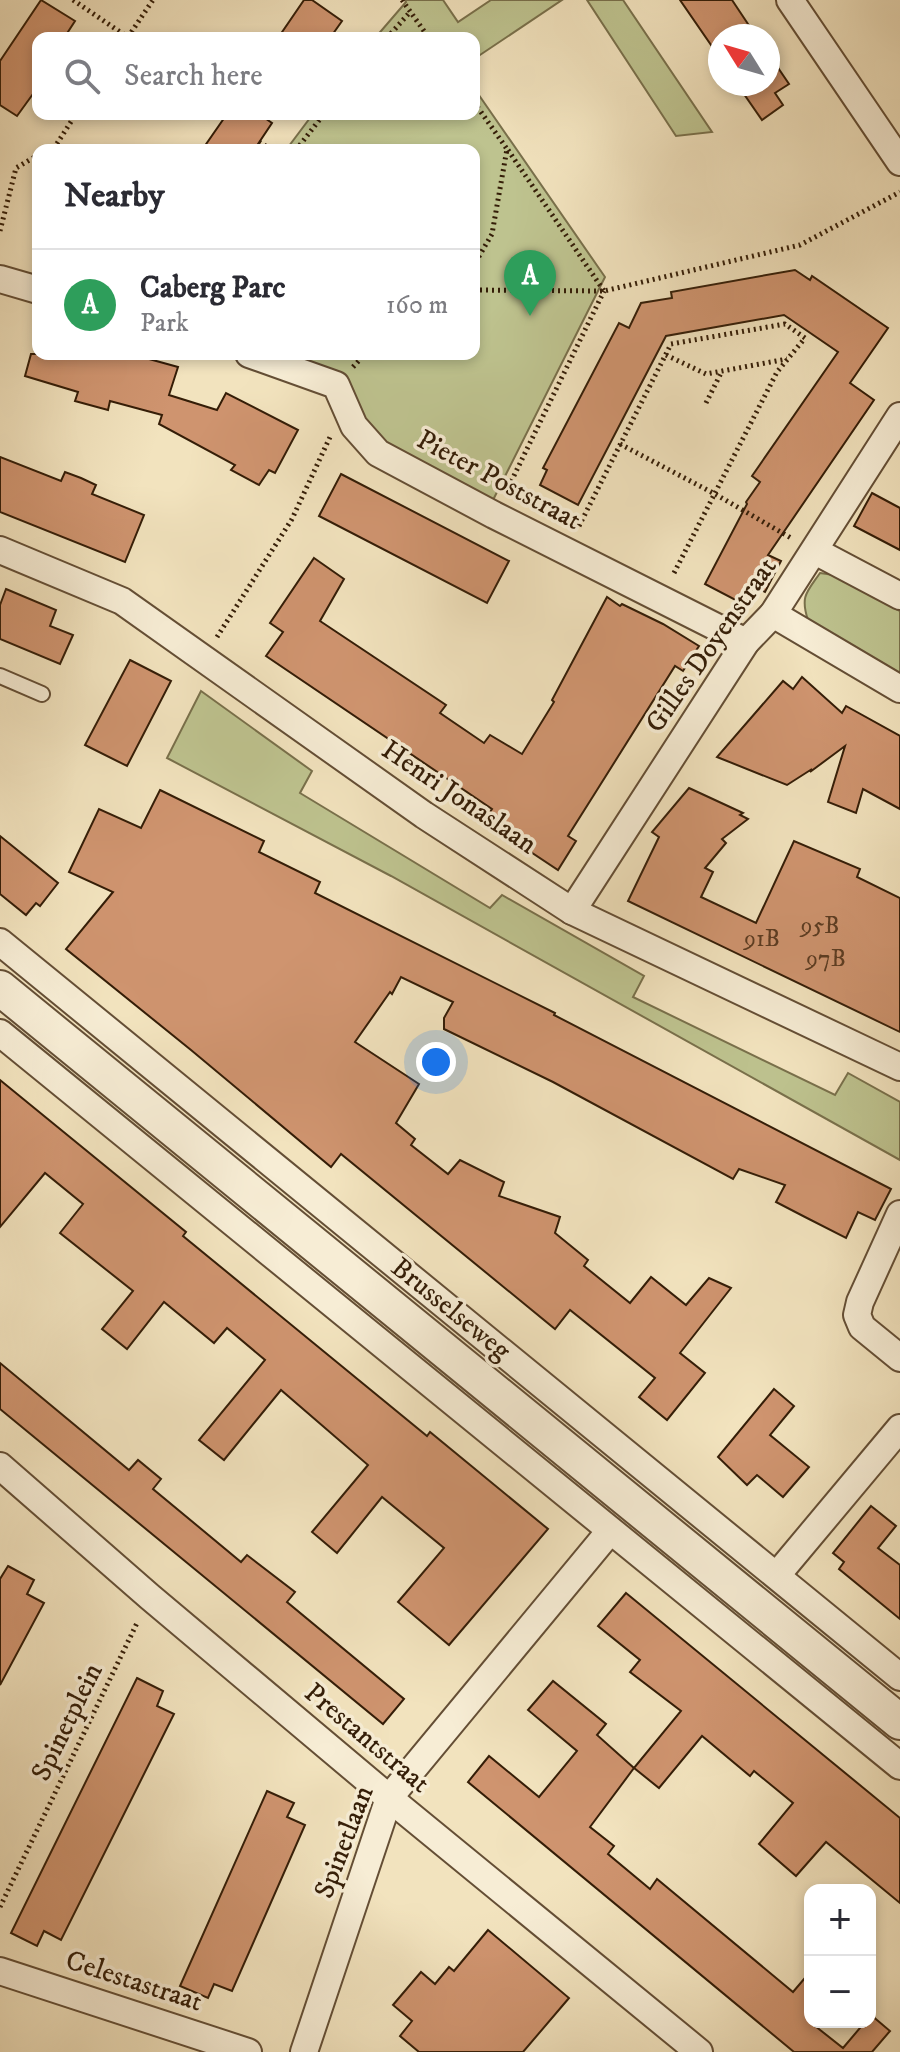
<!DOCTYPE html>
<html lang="en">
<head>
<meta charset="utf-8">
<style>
  body { margin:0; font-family:"IM FELL DW Pica",serif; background:#f7f7f7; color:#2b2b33 }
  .controls { position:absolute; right:24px; bottom:24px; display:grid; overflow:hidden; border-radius:16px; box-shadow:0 4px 12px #0003 }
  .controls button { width:72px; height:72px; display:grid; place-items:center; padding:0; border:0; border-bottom:2px solid #e1e1e2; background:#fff; color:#2b2b33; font:40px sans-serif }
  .compass { position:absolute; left:708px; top:24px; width:72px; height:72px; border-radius:50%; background:#fff; box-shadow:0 4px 12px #0003; rotate:307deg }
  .you { position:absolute; left:436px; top:1062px; width:28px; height:28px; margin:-20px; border:6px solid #fff; border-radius:50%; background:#1a73e8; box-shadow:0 0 0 12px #1a73e833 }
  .badge { display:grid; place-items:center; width:52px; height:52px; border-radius:50%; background:#7c3aed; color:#fff; font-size:26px; font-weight:700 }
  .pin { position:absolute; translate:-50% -66px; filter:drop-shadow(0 2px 4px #0008) }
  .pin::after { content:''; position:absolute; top:42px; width:28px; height:24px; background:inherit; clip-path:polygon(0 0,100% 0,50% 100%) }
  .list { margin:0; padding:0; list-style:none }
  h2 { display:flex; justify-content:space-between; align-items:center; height:104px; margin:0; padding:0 32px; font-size:34px }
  h2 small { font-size:26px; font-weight:400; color:#7c7c81 }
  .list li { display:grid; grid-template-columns:52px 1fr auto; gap:24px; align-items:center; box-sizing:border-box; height:112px; padding:0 32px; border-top:2px solid #e1e1e2 }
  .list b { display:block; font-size:30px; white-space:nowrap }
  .list p { margin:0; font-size:26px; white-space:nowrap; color:#7c7c81 }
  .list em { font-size:26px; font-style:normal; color:#7c7c81 }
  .icon { flex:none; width:44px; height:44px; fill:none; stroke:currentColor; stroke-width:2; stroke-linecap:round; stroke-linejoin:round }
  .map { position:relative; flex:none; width:900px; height:2052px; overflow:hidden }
  .search { position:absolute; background:#fff; box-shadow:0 4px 12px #0003; left:32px; top:32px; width:448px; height:88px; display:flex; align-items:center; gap:20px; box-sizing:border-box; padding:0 28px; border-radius:16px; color:#7c7c81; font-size:30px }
  .panel { position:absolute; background:#fff; box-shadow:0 4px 12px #0003; left:32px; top:144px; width:448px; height:216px; border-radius:16px }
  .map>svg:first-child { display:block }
  .green { fill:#bec38f; stroke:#79704b; stroke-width:2 }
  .building { fill:#cf946f; stroke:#341d07; stroke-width:2 }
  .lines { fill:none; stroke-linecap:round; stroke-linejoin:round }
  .service-casing { stroke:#644e35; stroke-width:18 }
  .minor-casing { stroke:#644e35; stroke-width:30 }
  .tertiary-casing { stroke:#644e35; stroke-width:38 }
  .path { stroke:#341d07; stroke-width:5; stroke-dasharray:2 4; stroke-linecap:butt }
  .service { stroke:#f7edd5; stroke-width:14 }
  .minor { stroke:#f7edd5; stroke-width:26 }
  .tertiary { stroke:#f7edd5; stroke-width:34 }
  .labels { text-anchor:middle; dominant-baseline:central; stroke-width:7; stroke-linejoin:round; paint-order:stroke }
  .number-label { font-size:24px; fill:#5b3b21 }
  .street-label { font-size:28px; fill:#341d07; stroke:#f7edd5 }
</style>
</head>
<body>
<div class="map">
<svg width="900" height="2052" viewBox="0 0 900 2052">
  <rect width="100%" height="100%" fill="#f2e3be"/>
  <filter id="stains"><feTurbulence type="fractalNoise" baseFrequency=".0025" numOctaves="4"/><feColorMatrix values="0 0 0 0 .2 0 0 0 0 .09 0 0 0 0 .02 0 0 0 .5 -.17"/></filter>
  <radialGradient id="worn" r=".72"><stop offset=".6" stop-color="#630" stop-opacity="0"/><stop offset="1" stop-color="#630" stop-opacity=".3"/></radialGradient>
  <g class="green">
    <polygon points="405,0 443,0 458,22 491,0 562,0 474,59 474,38 375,38 406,2"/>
    <polygon points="587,0 623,0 712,132 676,136"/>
    <polygon points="474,88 605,277 489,508 376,438 337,371 287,354 474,354 474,150 286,150 313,114 474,114"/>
    <path d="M820,573L834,575L900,611V675L808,620C800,596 807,592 820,573Z"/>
    <polygon points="201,691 312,771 300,793 490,908 502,895 644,976 633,997 835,1095 848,1073 900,1102 900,1160 391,876 167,758"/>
  </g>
  <g class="building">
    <polygon points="41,0 75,21 64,38 38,38 38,87 17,116 0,105 0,61"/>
    <polygon points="304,0 312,0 342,21 330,38 278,38"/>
    <polygon points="680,0 732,0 756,36 720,36 720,58"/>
    <polygon points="768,53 789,84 775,93 783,105 762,120 737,84 768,84"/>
    <polygon points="227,114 259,114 272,123 254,150 202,150"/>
    <polygon points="795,270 810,280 812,276 888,328 850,383 874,400 768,555 781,561 765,592 755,587 745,605 705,584 747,504 746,502 760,482 752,476 838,352 784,315 666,336 578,505 540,485 547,470 543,468 619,323 629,328 641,303 672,298 671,292"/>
    <polygon points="31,354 131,354 178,367 169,395 217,410 226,393 298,430 275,473 269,470 259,485 231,470 235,465 159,424 162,415 110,401 108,410 75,401 78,392 25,376"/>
    <polygon points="0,457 61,481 65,472 81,478 96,485 92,494 144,515 125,562 0,512"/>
    <polygon points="341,474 509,561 487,603 319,516"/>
    <polygon points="872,493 900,508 900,550 854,526"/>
    <polygon points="314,558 344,579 320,621 446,705 440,713 484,743 490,735 522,754 554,702 552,700 607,597 620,606 622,604 663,624 699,646 683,671 675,666 597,790 568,836 576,841 558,870 484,821 492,809 266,656 283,632 270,623"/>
    <polygon points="6,589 56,610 50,626 73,635 60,664 0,639 0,605"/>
    <polygon points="130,660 171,681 127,766 85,745"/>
    <polygon points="802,677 842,713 846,706 900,736 900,809 863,789 856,813 828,802 845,746 810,772 812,769 787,785 717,757 783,681 793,689"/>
    <polygon points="689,788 743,813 740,815 748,819 722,839 726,843 705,868 713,872 701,897 756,923 794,841 860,869 857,877 900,898 900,1032 628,901 659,837 652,832"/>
    <polygon points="160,790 264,841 259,852 320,882 315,893 555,1013 554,1015 891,1189 875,1220 858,1212 846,1238 805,1217 776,1202 785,1185 739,1169 733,1179 553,1082 444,1029 444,1018 453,1002 401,977 392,994 390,992 355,1042 419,1084 396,1123 415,1139 411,1145 448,1174 460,1160 504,1182 499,1196 560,1217 555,1233 588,1260 584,1266 630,1303 651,1277 686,1305 709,1278 731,1288 680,1353 705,1373 667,1420 639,1397 655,1378 570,1310 555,1329 341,1154 331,1167 191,1050 66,949 113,892 69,872 99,809 141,828"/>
    <polygon points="0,836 58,883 40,906 36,903 26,915 0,894"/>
    <polygon points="0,1080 186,1232 183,1236 427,1436 430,1432 548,1529 449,1645 398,1602 444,1548 382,1497 337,1553 312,1532 368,1465 281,1390 224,1460 199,1440 265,1360 227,1328 214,1343 164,1302 127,1349 102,1329 133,1291 60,1233 83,1204 45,1173 0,1227"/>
    <polygon points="0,1363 129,1470 138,1460 161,1479 153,1489 241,1562 247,1555 295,1592 287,1602 404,1699 383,1724 0,1409"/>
    <polygon points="774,1389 794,1406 770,1435 809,1467 783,1497 757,1475 747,1485 718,1457"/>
    <polygon points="871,1506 896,1526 878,1548 900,1565 900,1619 839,1569 844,1562 833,1553"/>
    <polygon points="8,1566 34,1580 27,1594 44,1603 0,1685 0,1579"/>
    <polygon points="626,1593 900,1818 900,1903 826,1842 796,1876 759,1844 793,1803 754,1771 750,1776 702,1736 659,1788 634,1768 590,1827 614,1846 608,1854 650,1889 657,1879 793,1992 810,1972 810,2022 843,2048 865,2022 870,2022 871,2015 890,2031 872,2052 794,2052 468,1782 489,1756 539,1797 577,1751 528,1710 553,1681 606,1724 597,1735 634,1768 681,1711 630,1672 640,1660 598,1626"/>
    <polygon points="137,1678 163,1691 157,1706 174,1714 61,1940 44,1931 37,1946 11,1933"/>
    <polygon points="267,1791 294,1803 287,1817 305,1825 232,1991 214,1984 208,1998 180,1986"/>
    <polygon points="488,1930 569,1998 523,2052 419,2052 400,2036 412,2021 393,2005 421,1972 435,1984 449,1967 454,1971"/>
  </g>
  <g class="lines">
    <g class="service-casing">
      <polyline id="service" points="0,676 42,694"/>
    </g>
    <g class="minor-casing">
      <g id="minor">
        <polyline points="790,0 900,162"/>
        <polyline points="0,279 38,290"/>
        <polyline points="249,354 336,385 354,426 378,453 494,515 746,642"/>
        <polyline points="0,550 122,601 424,815 572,911 900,1067"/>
        <polyline points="815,551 900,596"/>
        <polyline points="773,614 900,689"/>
        <polyline points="572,911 746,642 773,614 900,416"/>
        <polyline points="0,942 900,1677"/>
        <polyline points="0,1033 900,1766"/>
        <polyline points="900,1214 860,1302 857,1315 862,1327 900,1358"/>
        <polyline points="0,1466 150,1597 389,1798 699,2052"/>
        <polyline points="777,1575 900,1428"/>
        <polyline points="0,1971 248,2052"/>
        <polyline points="304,2052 389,1798 610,1531"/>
      </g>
    </g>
    <g class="tertiary-casing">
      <polyline id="tertiary" points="0,988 900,1722"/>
    </g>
    <g class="path">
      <polyline points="73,0 129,38"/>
      <polyline points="402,0 429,38"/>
      <polyline points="128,37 153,0"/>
      <polyline points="387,38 410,12"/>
      <polyline points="474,102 507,149 492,234 474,265"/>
      <polyline points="259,142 272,150"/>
      <polyline points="47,150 56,145 76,114"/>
      <polyline points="296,150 324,114"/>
      <polyline points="508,150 604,291"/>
      <polyline points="0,231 16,168 38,155"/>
      <polyline points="474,290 604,291 800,245 900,192"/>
      <polyline points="666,355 706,374 787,359"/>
      <polyline points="353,367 365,354"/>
      <polyline points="706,403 721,373"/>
      <polyline points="620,444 715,494 791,538"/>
      <polyline points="506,492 604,291"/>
      <polyline points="579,526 671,344 785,324 805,338 777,372 674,573"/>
      <polyline points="217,637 292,519 330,437"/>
      <polyline points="0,1907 137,1623"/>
    </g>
    <use href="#service" class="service"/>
    <use href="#minor" class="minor"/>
    <use href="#tertiary" class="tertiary"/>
  </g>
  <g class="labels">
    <g class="number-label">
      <text x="820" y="926">95B</text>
      <text x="762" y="939">91B</text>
      <text x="826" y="959">97B</text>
    </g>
    <g class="street-label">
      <text transform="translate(499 480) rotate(28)">Pieter Poststraat</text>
      <text transform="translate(711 645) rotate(-55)">Gilles Doyenstraat</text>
      <text transform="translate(459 797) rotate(34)">Henri Jonaslaan</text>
      <text transform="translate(451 1309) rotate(39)">Brusselseweg</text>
      <text transform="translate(67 1722) rotate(-64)">Spinetplein</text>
      <text transform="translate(367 1738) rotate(40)">Prestantstraat</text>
      <text transform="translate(344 1842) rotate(-69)">Spinetlaan</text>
      <text transform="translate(134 1981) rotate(18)">Celestastraat</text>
    </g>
  </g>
  <rect width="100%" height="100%" filter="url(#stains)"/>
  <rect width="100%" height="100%" fill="url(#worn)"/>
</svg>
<div class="controls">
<button>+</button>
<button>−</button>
</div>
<svg class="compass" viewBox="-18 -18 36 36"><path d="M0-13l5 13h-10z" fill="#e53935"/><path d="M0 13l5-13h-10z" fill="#7c7c81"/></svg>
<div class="you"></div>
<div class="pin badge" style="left:530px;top:316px;background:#2e9e5b">A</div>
<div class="search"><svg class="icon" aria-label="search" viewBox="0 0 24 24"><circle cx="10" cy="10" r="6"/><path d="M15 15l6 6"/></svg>Search here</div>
<section class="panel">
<h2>Nearby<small></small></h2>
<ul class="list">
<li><span class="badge" style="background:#2e9e5b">A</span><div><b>Caberg Parc</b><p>Park</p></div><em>160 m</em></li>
</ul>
</section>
</div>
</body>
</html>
